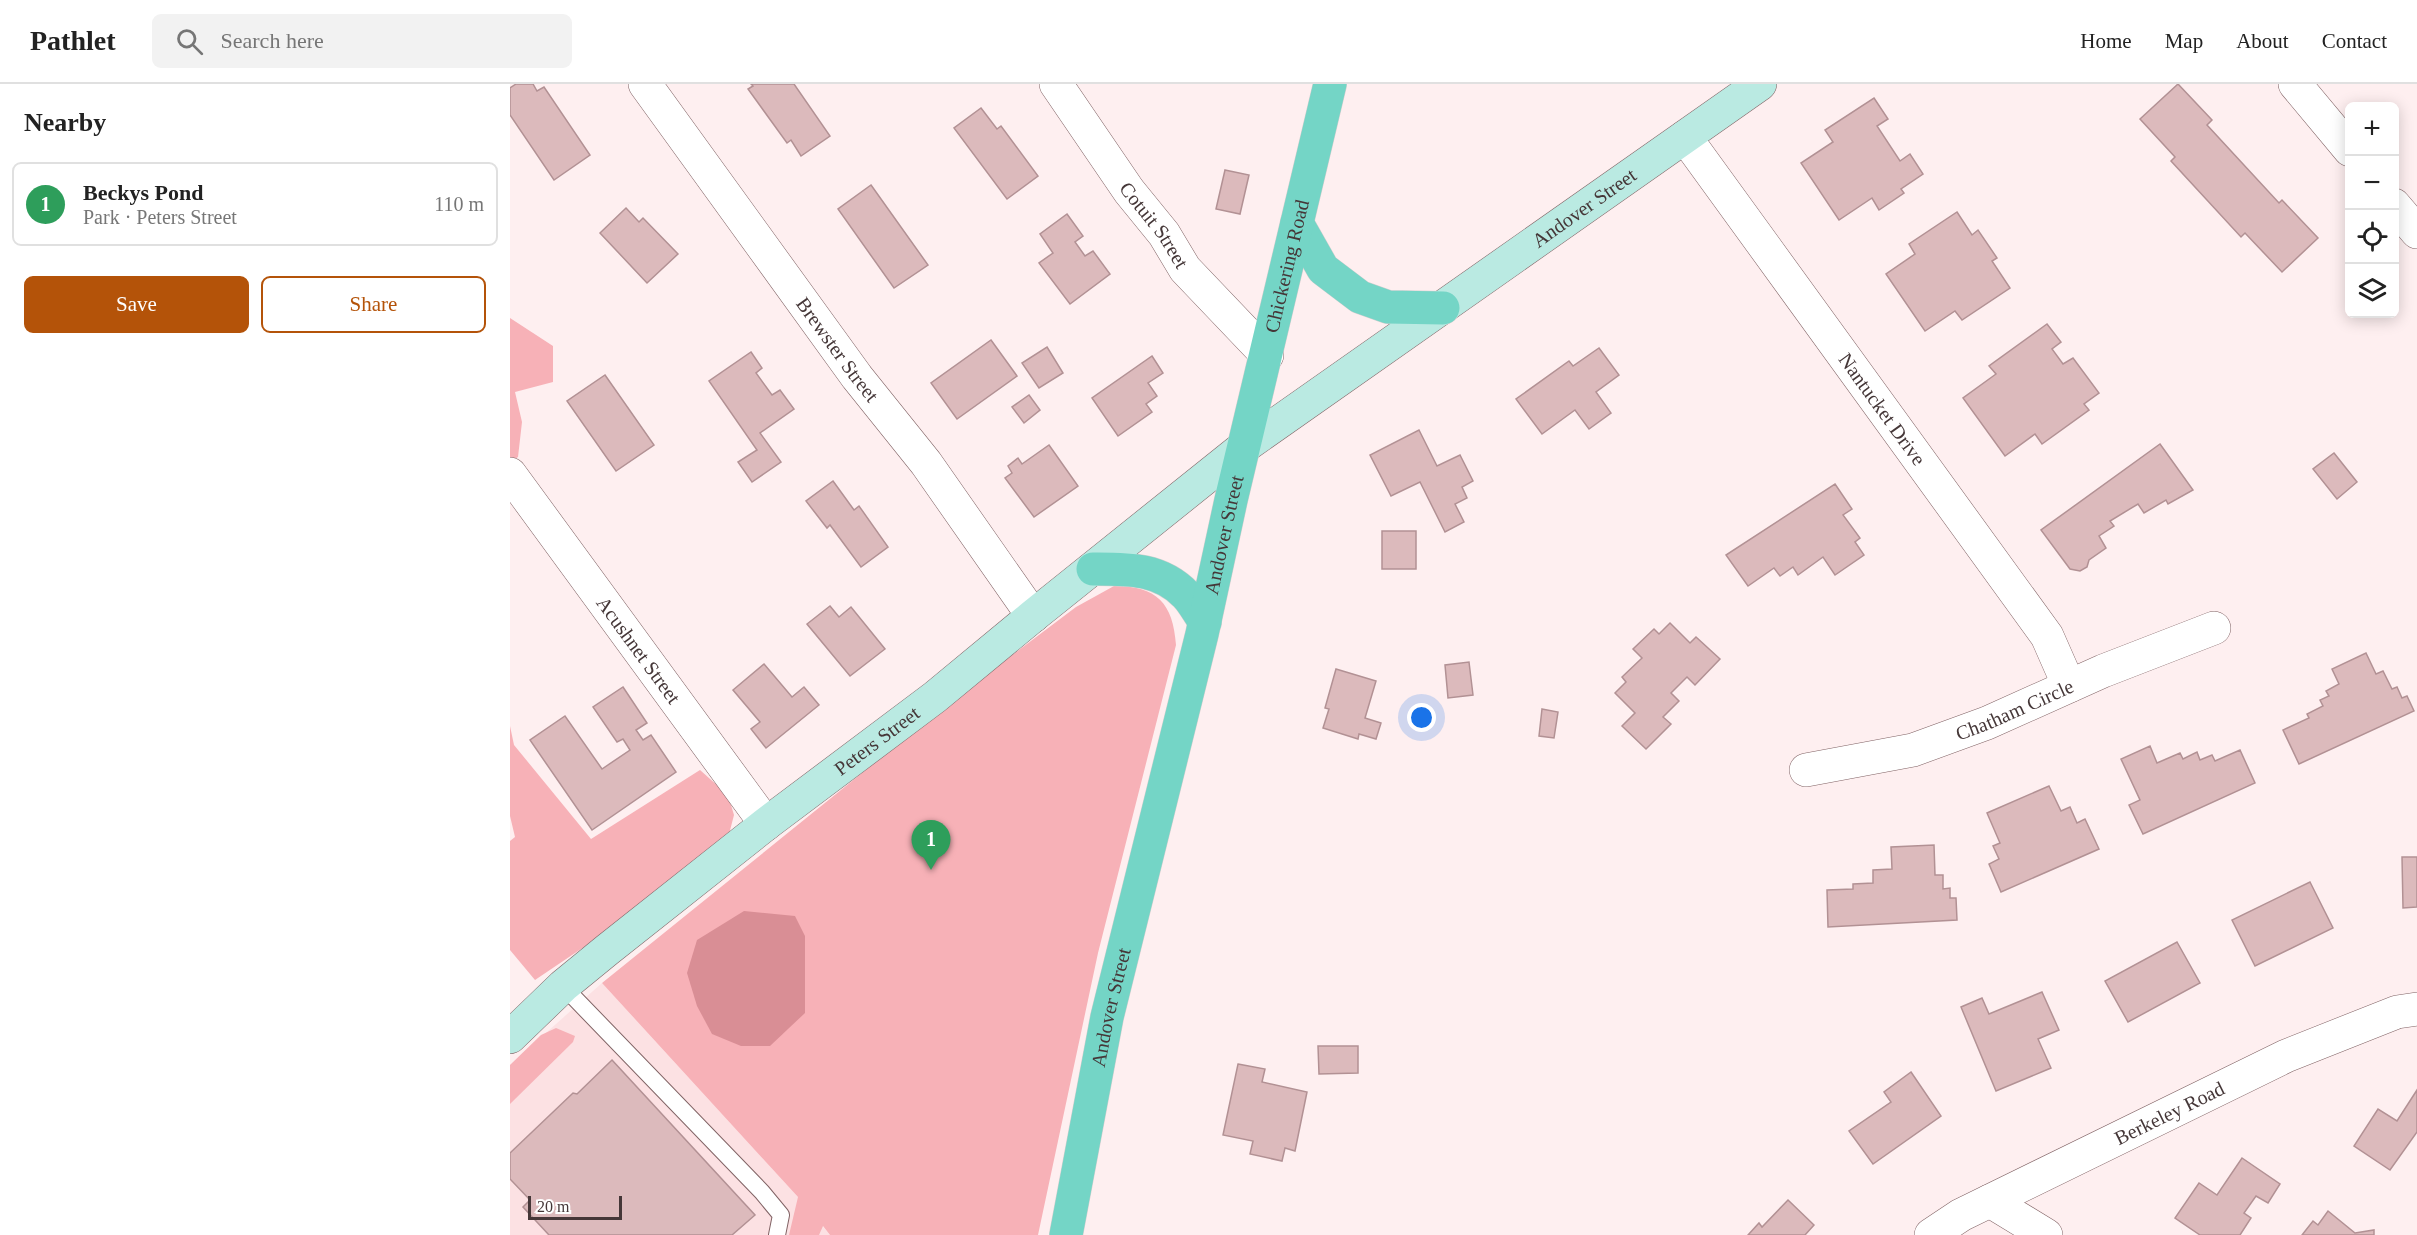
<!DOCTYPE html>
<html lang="en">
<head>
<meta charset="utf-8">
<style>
  body { margin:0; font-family:Georgia,serif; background:#f2f2f2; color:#222 }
  .controls { position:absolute; right:18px; top:18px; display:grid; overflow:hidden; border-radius:9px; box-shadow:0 3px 15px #0003 }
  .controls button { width:54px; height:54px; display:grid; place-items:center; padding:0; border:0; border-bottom:2px solid #e0e0e0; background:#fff; color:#222; font:30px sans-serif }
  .scale { position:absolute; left:18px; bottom:15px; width:94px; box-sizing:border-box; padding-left:6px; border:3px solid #453738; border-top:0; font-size:16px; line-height:21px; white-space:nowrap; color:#453738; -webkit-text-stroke:4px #fff; paint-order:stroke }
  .you { position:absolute; left:912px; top:634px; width:21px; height:21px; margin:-15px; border:4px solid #fff; border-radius:50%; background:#1a73e8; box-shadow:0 0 0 9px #1a73e833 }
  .badge { display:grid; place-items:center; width:39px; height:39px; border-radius:50%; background:#b45309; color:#fff; font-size:20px; font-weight:700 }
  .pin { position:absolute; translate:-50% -50px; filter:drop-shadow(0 2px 3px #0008) }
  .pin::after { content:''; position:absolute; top:32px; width:21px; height:18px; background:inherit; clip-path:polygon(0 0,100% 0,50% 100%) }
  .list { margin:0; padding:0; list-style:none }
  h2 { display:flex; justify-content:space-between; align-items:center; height:78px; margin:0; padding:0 24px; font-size:26px }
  h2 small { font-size:20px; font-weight:400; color:#767676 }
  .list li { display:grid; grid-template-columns:39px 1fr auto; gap:18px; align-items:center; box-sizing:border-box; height:84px; margin:0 12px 12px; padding:0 12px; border:2px solid #e0e0e0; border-radius:9px }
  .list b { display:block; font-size:22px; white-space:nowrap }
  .list p { margin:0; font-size:20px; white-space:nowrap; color:#767676 }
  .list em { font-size:20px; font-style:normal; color:#767676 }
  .actions { display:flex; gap:12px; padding:18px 24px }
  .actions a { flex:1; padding:14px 0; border:2px solid #b45309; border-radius:9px; text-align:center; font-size:21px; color:#b45309 }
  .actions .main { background:#b45309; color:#fff }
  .icon { flex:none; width:33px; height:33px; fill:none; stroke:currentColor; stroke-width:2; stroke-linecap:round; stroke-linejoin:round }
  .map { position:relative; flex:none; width:1907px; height:1151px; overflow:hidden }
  header { display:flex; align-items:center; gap:36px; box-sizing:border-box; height:84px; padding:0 30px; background:#fff; border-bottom:2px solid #e0e0e0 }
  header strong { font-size:28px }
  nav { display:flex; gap:33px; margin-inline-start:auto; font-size:21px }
  .search { width:420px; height:54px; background:#f2f2f2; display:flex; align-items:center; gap:15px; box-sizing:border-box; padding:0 21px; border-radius:9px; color:#767676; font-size:22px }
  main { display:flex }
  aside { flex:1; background:#fff }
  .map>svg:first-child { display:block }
  .built { fill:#fce1e3 }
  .green { fill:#f7b1b7 }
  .water { fill:#d98e95 }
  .building { fill:#dcbabc; stroke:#b29194; stroke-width:1.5 }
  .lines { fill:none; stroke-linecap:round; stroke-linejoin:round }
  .lane-casing { stroke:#816365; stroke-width:18 }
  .street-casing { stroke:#816365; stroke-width:34 }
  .secondary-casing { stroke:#816365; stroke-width:34 }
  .primary-casing { stroke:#d2cfcf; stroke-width:34 }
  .lane { stroke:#fff; stroke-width:16 }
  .street { stroke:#fff; stroke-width:33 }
  .secondary { stroke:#baeae2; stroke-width:33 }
  .primary { stroke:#74d5c6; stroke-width:33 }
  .labels { text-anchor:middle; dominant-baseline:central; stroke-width:4.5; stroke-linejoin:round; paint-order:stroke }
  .street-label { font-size:20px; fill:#453738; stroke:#fff }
</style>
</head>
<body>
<header>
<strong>Pathlet</strong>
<div class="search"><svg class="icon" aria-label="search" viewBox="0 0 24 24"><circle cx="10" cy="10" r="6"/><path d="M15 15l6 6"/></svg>Search here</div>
<nav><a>Home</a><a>Map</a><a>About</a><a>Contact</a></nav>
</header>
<main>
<aside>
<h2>Nearby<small></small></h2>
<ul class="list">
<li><span class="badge" style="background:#2e9e5b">1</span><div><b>Beckys Pond</b><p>Park · Peters Street</p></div><em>110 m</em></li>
</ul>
<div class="actions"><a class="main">Save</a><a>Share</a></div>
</aside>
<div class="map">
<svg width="1907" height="1151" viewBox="0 0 1907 1151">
  <rect width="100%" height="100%" fill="#feeff0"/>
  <polygon class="built" points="92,899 288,1113 320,1151 0,1151 0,981"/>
  <g class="green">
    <polygon points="0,234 43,262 43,298 5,308 12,338 8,373 0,378"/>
    <path d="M604,502C647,502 663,519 666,561L588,869L528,1151H320L313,1142L309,1151H279L288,1113L92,899L440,618L566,523Z"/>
    <polygon points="0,642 4,661 81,755 190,686 218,711 224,731 217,758 191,784 25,896 0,866 0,757 5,753 0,732"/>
    <polygon points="46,944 65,952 63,958 0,1020 0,981 31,951"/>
  </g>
  <polygon class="water" points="234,827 285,832 295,852 295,929 260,962 231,962 202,950 187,922 177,889 187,856"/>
  <g class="building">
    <polygon points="6,0 23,0 27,7 34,3 80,71 44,96 0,31 0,4"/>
    <polygon points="241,0 284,0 320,52 291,72 281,56 277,59 238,5 243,2"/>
    <polygon points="1668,0 1702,36 1697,41 1769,119 1772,116 1808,154 1772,188 1735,149 1731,153 1661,77 1665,73 1630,35"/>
    <polygon points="1364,14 1378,35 1367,42 1390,77 1400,70 1413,90 1391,105 1394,109 1369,126 1362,114 1329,136 1291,79 1323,58 1315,46"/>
    <polygon points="471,24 487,45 491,42 528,92 497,115 444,44"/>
    <polygon points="715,86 739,91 730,130 706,125"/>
    <polygon points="361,101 418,181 384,204 328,125"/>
    <polygon points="116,124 129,138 133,134 168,170 137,199 90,149"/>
    <polygon points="1447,128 1462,151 1468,146 1487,174 1482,177 1500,204 1452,236 1445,227 1415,247 1376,190 1405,170 1399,160"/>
    <polygon points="557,130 573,152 565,158 575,172 583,167 600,190 560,220 529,179 543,169 530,150"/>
    <polygon points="1537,240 1551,258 1542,265 1553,280 1563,274 1589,309 1574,320 1579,326 1532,360 1525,350 1495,372 1453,314 1486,290 1479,282"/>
    <polygon points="481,256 507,292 447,335 421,299"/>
    <polygon points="537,263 553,289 529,304 512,279"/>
    <polygon points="1089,264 1109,291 1086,308 1101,329 1079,345 1065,326 1032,350 1006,315 1059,277 1063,282"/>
    <polygon points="241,268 252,284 246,289 262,311 270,306 284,325 250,349 271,378 242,398 228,378 247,366 199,297"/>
    <polygon points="642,272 653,289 638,299 647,312 636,320 642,328 608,352 582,314"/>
    <polygon points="95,291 144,361 106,387 57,317"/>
    <polygon points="519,311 530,326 514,339 502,323"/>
    <polygon points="909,346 927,382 950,371 963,397 952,403 957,414 945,420 954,438 935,448 910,398 881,412 860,371"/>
    <polygon points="1650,360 1683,406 1658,420 1656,416 1634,429 1628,420 1600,437 1604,442 1589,452 1596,464 1579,476 1577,483 1570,487 1560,485 1531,446"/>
    <polygon points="539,361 568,402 524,433 495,394 502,389 498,382 508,374 512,380"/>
    <polygon points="1824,369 1847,398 1827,415 1803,385"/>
    <polygon points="323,397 344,426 349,422 378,463 351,483 320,441 317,444 296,417"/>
    <polygon points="1325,400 1342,425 1333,431 1350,454 1345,458 1354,471 1325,491 1313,473 1288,491 1283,483 1270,492 1264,484 1238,502 1216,471"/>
    <rect x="872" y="447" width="34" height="38"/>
    <polygon points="320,522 329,533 341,523 375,565 340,592 297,540"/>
    <polygon points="1160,539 1180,559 1186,553 1210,575 1185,601 1177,593 1161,609 1169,617 1153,633 1161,640 1136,665 1112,642 1125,629 1105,609 1116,598 1112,593 1132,574 1123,565 1144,545 1149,550"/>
    <polygon points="1856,569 1866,590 1873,587 1882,605 1887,603 1892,614 1897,612 1904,627 1789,680 1773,646 1799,634 1797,630 1813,622 1810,616 1819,612 1816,607 1829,600 1822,585"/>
    <polygon points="959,578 963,611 938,614 935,581"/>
    <polygon points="254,580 282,613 294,603 309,621 256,664 241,645 250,638 223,606"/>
    <polygon points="826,585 866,597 855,634 871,639 866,655 849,650 848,655 813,644 819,625 815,624"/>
    <polygon points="113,603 137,639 126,646 133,656 141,651 166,688 82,746 20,656 55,632 92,685 120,666 113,655 107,658 83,623"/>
    <polygon points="1032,625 1048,628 1044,654 1029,652"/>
    <polygon points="1640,662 1647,679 1670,669 1673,675 1687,668 1690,676 1702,671 1705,677 1730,666 1745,699 1633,750 1619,721 1630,716 1611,675"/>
    <polygon points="1539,702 1551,727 1560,723 1567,739 1575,735 1589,765 1491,808 1479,780 1489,775 1483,762 1490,759 1477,729"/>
    <polygon points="1424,761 1425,791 1433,791 1433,805 1440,804 1440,814 1446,814 1447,836 1318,843 1317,806 1343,805 1343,800 1363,799 1363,786 1382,785 1381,763"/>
    <polygon points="1892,773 1907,773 1907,823 1893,824"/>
    <polygon points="1800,798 1823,844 1745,882 1722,836"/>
    <polygon points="1667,858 1690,899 1618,938 1595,897"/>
    <polygon points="1532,908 1549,946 1528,955 1541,984 1486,1007 1451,923 1472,914 1479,930"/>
    <polygon points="808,962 848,962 848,989 809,990"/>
    <polygon points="102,976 245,1131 222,1151 39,1151 13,1123 20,1116 0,1095 0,1069 63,1009 67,1010"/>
    <polygon points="728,980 755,985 752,998 797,1008 785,1067 775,1064 772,1077 740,1070 743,1057 713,1051"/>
    <polygon points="1401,988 1431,1032 1363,1080 1339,1047 1381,1018 1374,1008"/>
    <polygon points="1907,1006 1907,1048 1880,1086 1844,1062 1868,1025 1887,1037"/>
    <polygon points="1732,1074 1770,1100 1758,1119 1746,1112 1734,1129 1741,1134 1730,1151 1690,1151 1665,1134 1689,1099 1707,1111"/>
    <polygon points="1278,1116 1304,1141 1295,1151 1238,1151 1249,1139 1252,1143"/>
    <polygon points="1818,1127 1845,1149 1864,1146 1864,1151 1792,1151 1803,1137 1808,1141"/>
  </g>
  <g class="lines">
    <g class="lane-casing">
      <polyline id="lane" points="53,902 252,1108 271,1131 267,1151"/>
    </g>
    <g class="street-casing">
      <g id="street">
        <path id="s1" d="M135,0L347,293L416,379L523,532"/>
        <path id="s2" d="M546,0L619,107L654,150L675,185L757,271"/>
        <polyline points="1785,0 1840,66"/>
        <path id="s3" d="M1175,53L1537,552L1559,602"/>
        <polyline points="1884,121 1907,148"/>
        <path id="s4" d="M0,390L256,740"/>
        <path id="s5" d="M1296,686L1403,666L1477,639L1593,587L1704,544"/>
        <polyline points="1480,1117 1536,1151"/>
        <path id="s6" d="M1421,1151L1451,1131L1776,972L1887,928L1907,925"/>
      </g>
    </g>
    <g class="secondary-casing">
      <g id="secondary">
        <path id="s7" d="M0,953L53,902L97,866L256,740L425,613L523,532L735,362L1250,0"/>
      </g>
    </g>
    <g class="primary-casing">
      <g id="primary">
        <polyline points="787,139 813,185 850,213 878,223 933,224"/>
        <path d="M583,485C618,485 650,484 676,511C683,518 689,530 695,538"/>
        <path id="s8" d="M556,1151L597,933L692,550L721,416L820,0"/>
      </g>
    </g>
    <use href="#lane" class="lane"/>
    <use href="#street" class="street"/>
    <use href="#secondary" class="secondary"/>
    <use href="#primary" class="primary"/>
  </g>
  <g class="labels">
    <g class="street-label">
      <text stroke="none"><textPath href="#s7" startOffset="1358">Andover Street</textPath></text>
      <text stroke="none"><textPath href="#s2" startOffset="172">Cotuit Street</textPath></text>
      <text stroke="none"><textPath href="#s8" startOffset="994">Chickering Road</textPath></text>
      <text stroke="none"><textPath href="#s1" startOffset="328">Brewster Street</textPath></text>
      <text stroke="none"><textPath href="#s3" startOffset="336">Nantucket Drive</textPath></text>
      <text stroke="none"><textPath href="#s8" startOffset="718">Andover Street</textPath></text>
      <text stroke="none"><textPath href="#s4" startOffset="218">Acushnet Street</textPath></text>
      <text stroke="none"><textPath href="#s5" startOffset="218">Chatham Circle</textPath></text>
      <text stroke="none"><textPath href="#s7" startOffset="472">Peters Street</textPath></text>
      <text stroke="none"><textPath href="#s8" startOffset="232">Andover Street</textPath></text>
      <text stroke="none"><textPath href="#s6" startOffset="268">Berkeley Road</textPath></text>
    </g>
  </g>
</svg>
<div class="controls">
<button>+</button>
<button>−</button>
<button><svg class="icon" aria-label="locate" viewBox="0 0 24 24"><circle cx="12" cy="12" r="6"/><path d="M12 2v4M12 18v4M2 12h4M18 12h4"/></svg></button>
<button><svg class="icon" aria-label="layers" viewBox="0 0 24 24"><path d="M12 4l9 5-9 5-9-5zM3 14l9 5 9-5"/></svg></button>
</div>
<div class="scale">20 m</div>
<div class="you"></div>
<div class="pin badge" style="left:421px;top:786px;background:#2e9e5b">1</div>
</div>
</main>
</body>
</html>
